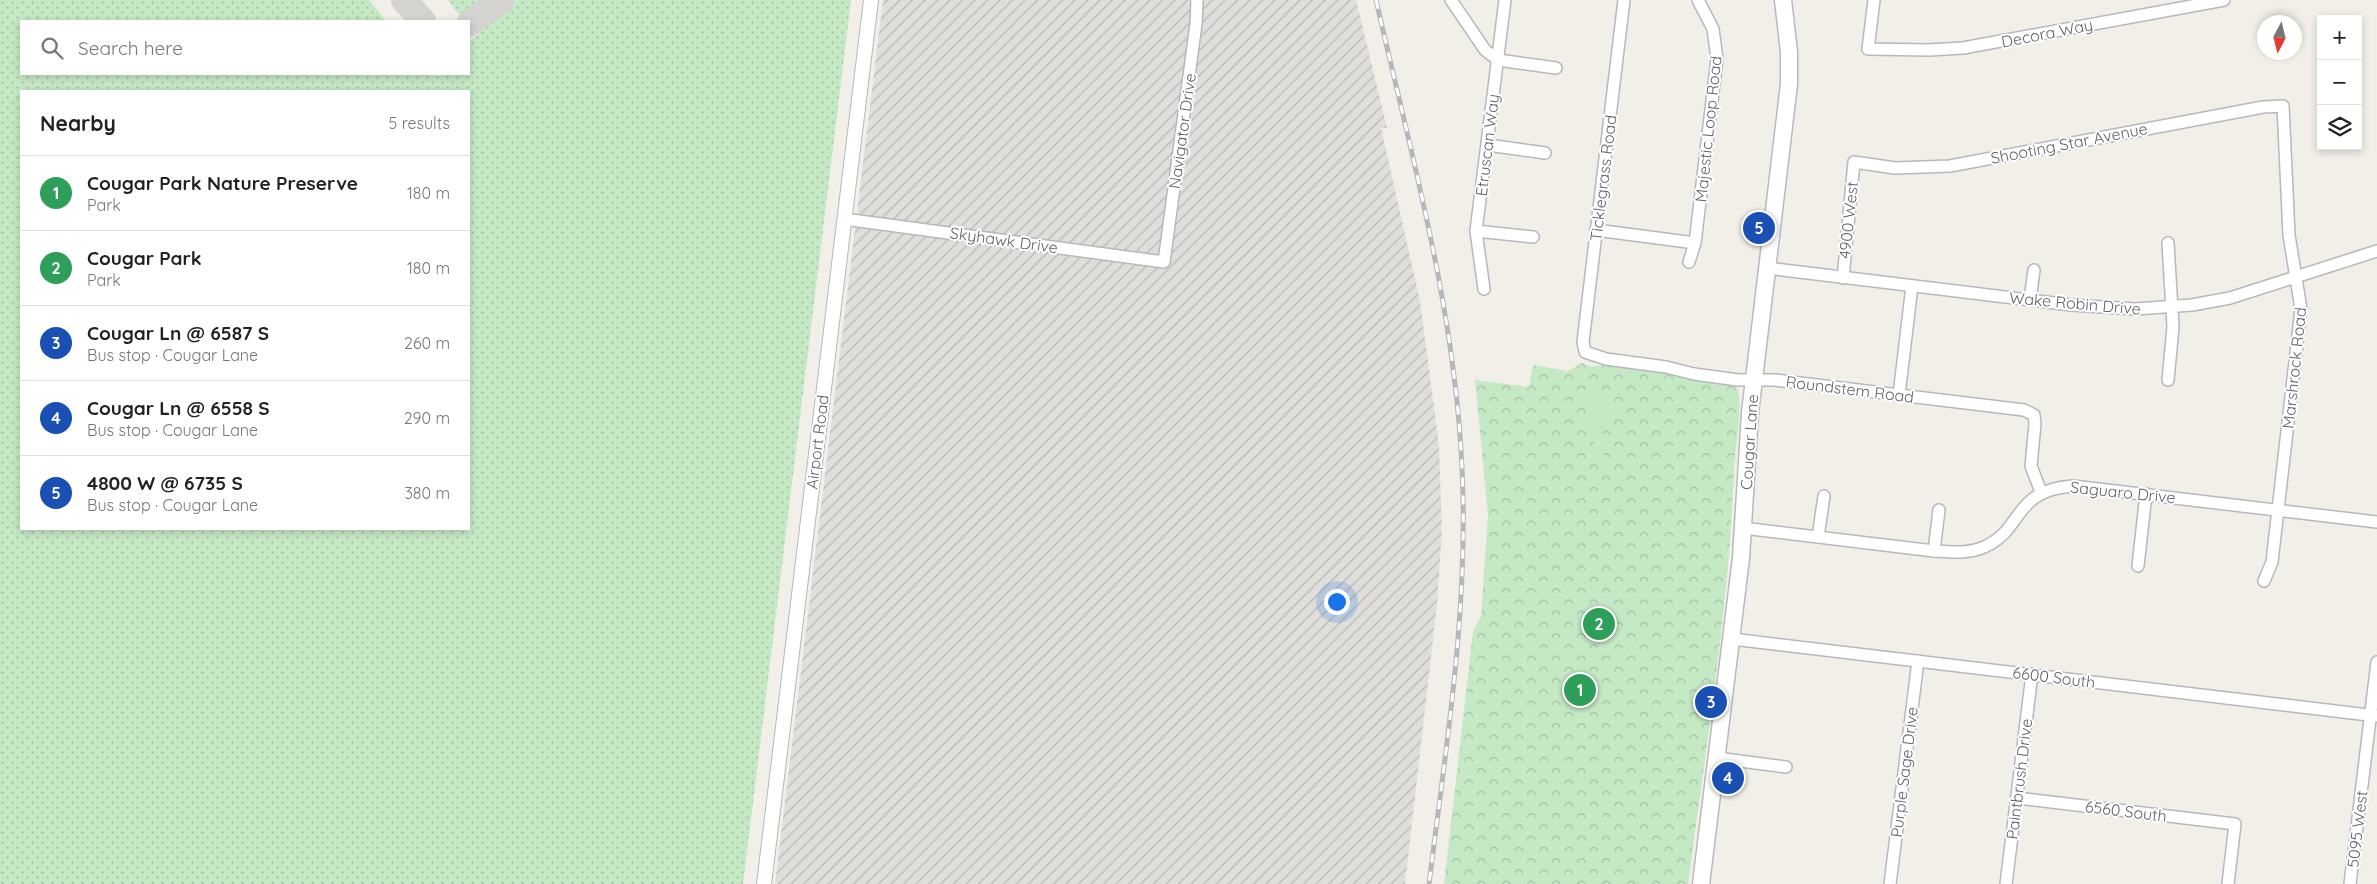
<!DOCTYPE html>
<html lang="en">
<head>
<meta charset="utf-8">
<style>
  body { margin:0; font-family:Quicksand,sans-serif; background:#f6f6f6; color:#222 }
  .controls { position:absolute; right:15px; top:15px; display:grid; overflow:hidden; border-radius:0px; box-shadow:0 2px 8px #0003 }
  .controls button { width:45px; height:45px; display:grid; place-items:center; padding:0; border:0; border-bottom:1px solid #e0e0e0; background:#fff; color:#222; font:25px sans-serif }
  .compass { position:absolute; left:2257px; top:15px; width:45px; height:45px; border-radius:50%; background:#fff; box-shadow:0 2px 8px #0003; rotate:187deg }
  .you { position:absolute; left:1336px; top:601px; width:18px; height:18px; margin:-12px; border:4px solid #fff; border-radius:50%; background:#1a73e8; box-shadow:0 0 0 8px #1a73e833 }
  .badge { display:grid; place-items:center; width:32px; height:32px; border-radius:50%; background:#ea4335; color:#fff; font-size:16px; font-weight:700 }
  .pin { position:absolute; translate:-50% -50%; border:2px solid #fff; box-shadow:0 1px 5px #0006 }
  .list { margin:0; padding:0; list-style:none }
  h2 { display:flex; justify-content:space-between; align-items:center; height:65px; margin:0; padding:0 20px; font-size:21px }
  h2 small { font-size:16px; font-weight:400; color:#767676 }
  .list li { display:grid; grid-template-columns:32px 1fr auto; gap:15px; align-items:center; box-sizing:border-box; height:75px; padding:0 20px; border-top:1px solid #e0e0e0 }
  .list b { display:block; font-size:19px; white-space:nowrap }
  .list p { margin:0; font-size:16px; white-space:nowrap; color:#767676 }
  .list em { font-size:16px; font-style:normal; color:#767676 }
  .icon { flex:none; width:28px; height:28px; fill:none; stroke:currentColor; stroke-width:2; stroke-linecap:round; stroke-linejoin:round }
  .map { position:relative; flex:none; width:2377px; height:884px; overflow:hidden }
  .search { position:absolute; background:#fff; box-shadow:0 2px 8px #0003; left:20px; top:20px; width:450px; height:55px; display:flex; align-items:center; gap:12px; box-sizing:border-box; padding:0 18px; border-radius:0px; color:#767676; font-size:19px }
  .panel { position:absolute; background:#fff; box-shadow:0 2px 8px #0003; left:20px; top:90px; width:450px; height:440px; border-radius:0px }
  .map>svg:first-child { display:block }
  .industrial { fill:url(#industrial-furrows) }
  .grass { fill:url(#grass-dots); fill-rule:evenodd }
  .forest { fill:url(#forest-crowns) }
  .pitch { fill:#c5e8c5 }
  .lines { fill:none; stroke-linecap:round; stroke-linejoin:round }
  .taxiway { stroke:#d4d3d0; stroke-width:26 }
  .minor-casing { stroke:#b5b8bc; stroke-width:14 }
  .tertiary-casing { stroke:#b5b8bc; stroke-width:16 }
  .secondary-casing { stroke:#b6babf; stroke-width:19 }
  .minor { stroke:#fff; stroke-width:11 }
  .tertiary { stroke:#fff; stroke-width:14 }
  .secondary { stroke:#fff; stroke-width:16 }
  .rail-casing { stroke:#b6b7b8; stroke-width:5 }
  .rail { stroke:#fff; stroke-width:3; stroke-dasharray:9; stroke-linecap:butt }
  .labels { text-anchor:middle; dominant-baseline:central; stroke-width:4; stroke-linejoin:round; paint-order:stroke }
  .street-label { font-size:16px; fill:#5f6368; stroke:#fff }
</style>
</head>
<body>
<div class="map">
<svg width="2377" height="884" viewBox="0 0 2377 884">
  <defs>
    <pattern id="industrial-furrows" width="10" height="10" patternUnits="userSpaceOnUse" patternTransform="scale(1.25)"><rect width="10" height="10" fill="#e0deda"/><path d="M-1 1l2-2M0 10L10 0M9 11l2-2" fill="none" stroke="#b9b8b5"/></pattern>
    <pattern id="grass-dots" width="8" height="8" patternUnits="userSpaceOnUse" patternTransform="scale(1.25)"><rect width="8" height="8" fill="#c5e8c5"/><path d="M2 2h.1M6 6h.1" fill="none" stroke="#a3c0a4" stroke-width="1.8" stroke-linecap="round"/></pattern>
    <pattern id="forest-crowns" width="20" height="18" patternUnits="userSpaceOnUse" patternTransform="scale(1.25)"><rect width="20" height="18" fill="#c5e8c5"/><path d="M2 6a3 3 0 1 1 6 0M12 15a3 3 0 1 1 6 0" fill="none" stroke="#a3c0a4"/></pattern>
  </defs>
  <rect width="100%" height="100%" fill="#f1efe8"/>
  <polygon class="industrial" points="883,0 1356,0 1387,128 1381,128 1420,301 1439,445 1442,530 1437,604 1405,884 775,884"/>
  <g class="grass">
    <path d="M0,0H369L386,21H21V74H429L431,76L469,74V42L517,0H851L743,884H0ZM21,91H469V529H21Z"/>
    <polygon points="448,0 484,0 461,18"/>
  </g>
  <path class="forest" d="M1582,363C1592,369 1598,365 1608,365C1637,367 1665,374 1693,380C1708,383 1725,379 1738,389C1743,414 1735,443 1734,469C1729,607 1706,746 1688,884H1444L1473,632L1481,616L1488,515L1475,380L1529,387L1533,365L1568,371Z"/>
  <g class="pitch">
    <polygon points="1588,393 1613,396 1609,428 1585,425"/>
    <polygon points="1595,433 1606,434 1603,458 1592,457"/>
  </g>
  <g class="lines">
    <g class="taxiway">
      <polyline points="404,0 423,21"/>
      <polyline points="469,24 502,0"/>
    </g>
    <g class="minor-casing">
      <g id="minor">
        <polyline points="1451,0 1485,50 1498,60 1556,68"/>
        <polyline points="1624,0 1583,342 1585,352 1606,359 1666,367 1694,374 1738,380 1775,380 2024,410 2034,415 2035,424 2031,466 2041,492"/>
        <polyline points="1874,0 1868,49 1929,50 1963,48 2224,0"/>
        <polyline points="1488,145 1545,153"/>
        <polyline points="844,219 1164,262 1196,24 1197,0"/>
        <polyline points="1596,230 1695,243"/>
        <polyline points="1476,231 1533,237"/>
        <polyline points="1689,262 1695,243 1717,59 1713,29 1698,0"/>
        <polyline points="1767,268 2071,305 2135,309 2192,305 2230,298 2377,251"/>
        <polyline points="1843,278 1854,162 1895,168 1950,166 2263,107 2283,106 2289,235 2301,309 2272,562 2264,581"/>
        <polyline points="1484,289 1476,231 1505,0"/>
        <polyline points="2030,300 2034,270"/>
        <polyline points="2168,380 2173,327 2168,243"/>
        <polyline points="1899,395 1912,286"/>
        <path d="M1743,528L1934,551C1951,552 1968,554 1984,547C2024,530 2012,490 2073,486L2377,522"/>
        <polyline points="1818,537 1824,496"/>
        <polyline points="1934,551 1939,510"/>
        <polyline points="2138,566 2146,494"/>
        <polyline points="1732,639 2377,716"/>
        <polyline points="1717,758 1786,767"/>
        <polyline points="2017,798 2235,824 2228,884"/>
        <polyline points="1890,884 1918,661"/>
        <polyline points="2006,884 2032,674"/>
        <polyline points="2350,884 2377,662"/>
      </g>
    </g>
    <g class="tertiary-casing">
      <polyline id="tertiary" points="764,884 871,0"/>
    </g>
    <g class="secondary-casing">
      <polyline id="secondary" points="1701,884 1741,558 1750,413 1789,84 1789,52 1783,0"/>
    </g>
    <use href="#minor" class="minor"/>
    <use href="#tertiary" class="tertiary"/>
    <use href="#secondary" class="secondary"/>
    <g class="rail-casing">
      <path id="rail" d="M1376,0C1411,154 1455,309 1462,468C1469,608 1446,746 1429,884"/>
    </g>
    <use href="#rail" class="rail"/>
  </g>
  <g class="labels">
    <g class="street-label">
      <text transform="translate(2047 33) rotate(-11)">Decora Way</text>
      <text transform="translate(1708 129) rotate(-84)">Majestic Loop Road</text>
      <text transform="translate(1182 131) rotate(-82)">Navigator Drive</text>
      <text transform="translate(2069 143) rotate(-11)">Shooting Star Avenue</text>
      <text transform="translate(1487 145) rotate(-83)">Etruscan Way</text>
      <text transform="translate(1603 178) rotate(-83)">Ticklegrass Road</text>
      <text transform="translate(1848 220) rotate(-84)">4900 West</text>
      <text transform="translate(1004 240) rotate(8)">Skyhawk Drive</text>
      <text transform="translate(2075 303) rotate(5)">Wake Robin Drive</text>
      <text transform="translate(2294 368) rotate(-84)">Marshrock Road</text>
      <text transform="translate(1850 389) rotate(7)">Roundstem Road</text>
      <text transform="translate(817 442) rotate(-83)">Airport Road</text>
      <text transform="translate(1749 442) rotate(-86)">Cougar Lane</text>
      <text transform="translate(2123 492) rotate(6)">Saguaro Drive</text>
      <text transform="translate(2054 677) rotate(7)">6600 South</text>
      <text transform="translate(1904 772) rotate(-83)">Purple Sage Drive</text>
      <text transform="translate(2019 779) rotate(-83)">Paintbrush Drive</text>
      <text transform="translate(2126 811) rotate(7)">6560 South</text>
      <text transform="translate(2357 829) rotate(-83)">5095 West</text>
    </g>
  </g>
</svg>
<div class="controls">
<button>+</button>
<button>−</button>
<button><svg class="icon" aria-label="layers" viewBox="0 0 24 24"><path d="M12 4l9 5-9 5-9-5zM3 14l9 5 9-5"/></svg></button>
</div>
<svg class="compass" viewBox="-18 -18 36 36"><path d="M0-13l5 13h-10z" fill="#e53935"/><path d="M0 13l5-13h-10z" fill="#767676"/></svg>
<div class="you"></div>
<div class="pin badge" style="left:1580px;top:690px;background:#2e9e5b">1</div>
<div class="pin badge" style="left:1599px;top:624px;background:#2e9e5b">2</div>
<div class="pin badge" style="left:1711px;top:702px;background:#1a4fb4">3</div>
<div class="pin badge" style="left:1728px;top:778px;background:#1a4fb4">4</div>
<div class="pin badge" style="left:1759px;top:228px;background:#1a4fb4">5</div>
<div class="search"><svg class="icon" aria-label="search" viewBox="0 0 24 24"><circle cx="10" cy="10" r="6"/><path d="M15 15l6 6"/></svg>Search here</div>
<section class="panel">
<h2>Nearby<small>5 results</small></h2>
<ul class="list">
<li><span class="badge" style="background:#2e9e5b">1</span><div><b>Cougar Park Nature Preserve</b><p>Park</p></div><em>180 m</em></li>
<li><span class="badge" style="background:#2e9e5b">2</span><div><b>Cougar Park</b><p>Park</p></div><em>180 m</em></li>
<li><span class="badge" style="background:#1a4fb4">3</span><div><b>Cougar Ln @ 6587 S</b><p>Bus stop · Cougar Lane</p></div><em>260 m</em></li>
<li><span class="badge" style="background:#1a4fb4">4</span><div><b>Cougar Ln @ 6558 S</b><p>Bus stop · Cougar Lane</p></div><em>290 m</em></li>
<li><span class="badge" style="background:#1a4fb4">5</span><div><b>4800 W @ 6735 S</b><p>Bus stop · Cougar Lane</p></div><em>380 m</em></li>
</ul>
</section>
</div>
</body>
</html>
